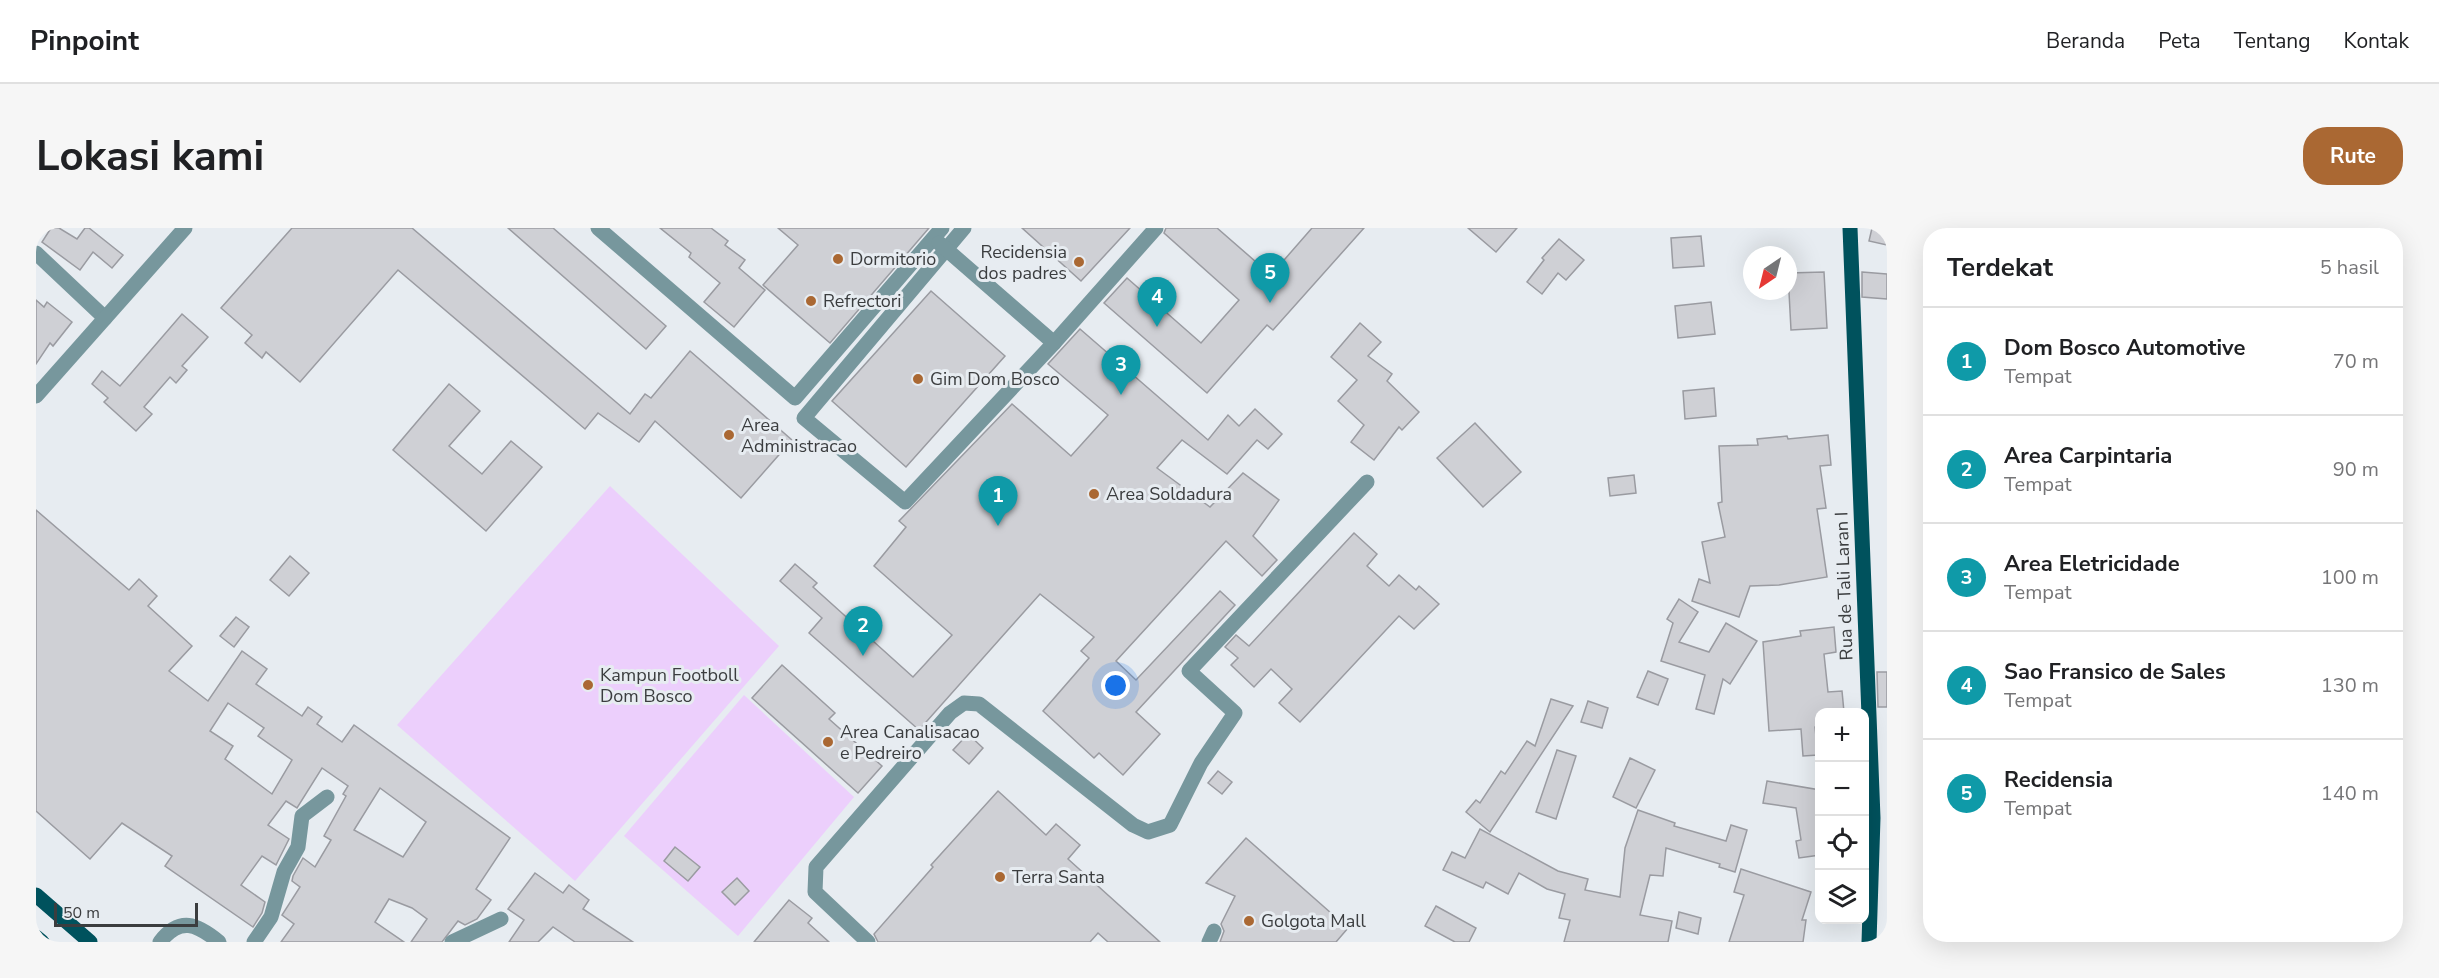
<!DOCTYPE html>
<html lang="id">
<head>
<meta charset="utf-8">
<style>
  body { margin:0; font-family:"Nunito Sans",sans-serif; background:#f6f6f6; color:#202124 }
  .controls { position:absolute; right:18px; bottom:18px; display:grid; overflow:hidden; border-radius:12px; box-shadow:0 6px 24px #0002 }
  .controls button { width:54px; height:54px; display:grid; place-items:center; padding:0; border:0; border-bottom:2px solid #e0e0e0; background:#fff; color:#202124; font:30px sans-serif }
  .compass { position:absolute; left:1707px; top:18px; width:54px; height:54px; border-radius:50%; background:#fff; box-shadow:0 6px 24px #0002; rotate:215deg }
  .scale { position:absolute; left:18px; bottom:15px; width:144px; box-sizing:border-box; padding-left:6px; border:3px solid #3b3d3f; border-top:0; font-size:16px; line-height:21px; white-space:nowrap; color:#3b3d3f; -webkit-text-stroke:4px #e7ecf1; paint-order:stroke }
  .you { position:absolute; left:1080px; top:458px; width:21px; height:21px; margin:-15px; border:4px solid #fff; border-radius:50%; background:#1a73e8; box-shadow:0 0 0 9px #1a73e833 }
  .badge { display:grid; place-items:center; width:39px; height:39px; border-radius:50%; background:#aa6833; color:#fff; font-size:20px; font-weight:700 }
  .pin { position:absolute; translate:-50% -50px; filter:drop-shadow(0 2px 3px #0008) }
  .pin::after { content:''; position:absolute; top:32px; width:21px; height:18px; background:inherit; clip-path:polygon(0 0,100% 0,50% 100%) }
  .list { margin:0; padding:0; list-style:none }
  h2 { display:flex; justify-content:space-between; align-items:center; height:78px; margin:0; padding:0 24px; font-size:26px }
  h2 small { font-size:20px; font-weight:400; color:#757577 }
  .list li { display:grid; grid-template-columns:39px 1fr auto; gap:18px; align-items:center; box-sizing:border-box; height:108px; padding:0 24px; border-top:2px solid #e0e0e0 }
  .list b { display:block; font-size:22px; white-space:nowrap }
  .list p { margin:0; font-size:20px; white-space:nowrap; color:#757577 }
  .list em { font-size:20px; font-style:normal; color:#757577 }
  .icon { flex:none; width:33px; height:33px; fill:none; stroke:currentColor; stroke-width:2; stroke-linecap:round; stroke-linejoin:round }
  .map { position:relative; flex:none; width:1851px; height:714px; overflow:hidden; border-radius:24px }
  header { display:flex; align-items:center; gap:36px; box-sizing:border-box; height:84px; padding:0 30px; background:#fff; border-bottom:2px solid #e0e0e0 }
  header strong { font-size:28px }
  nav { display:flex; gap:33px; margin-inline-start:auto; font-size:21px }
  .intro { display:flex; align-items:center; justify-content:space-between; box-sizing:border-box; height:144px; padding:0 36px }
  h1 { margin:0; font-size:42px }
  .button { padding:15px 27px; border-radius:24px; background:#aa6833; color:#fff; font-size:21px; font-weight:700 }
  main { display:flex; gap:36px; padding:0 36px }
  aside { flex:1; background:#fff; border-radius:24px; box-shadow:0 6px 24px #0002 }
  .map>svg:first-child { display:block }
  .green { fill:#eccffc }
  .building { fill:#cfd0d5; stroke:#9a9ba1; stroke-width:1.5; fill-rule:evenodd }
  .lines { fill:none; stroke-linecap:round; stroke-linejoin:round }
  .minor { stroke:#77979d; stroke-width:15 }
  .major { stroke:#00525d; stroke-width:15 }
  .poi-dot { fill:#aa6833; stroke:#e7ecf1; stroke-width:2 }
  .labels { text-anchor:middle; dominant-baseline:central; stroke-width:6; stroke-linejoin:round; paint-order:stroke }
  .poi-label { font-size:18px; fill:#3b3d3f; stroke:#e7ecf1; text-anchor:start }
  .street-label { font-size:18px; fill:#3b3d3f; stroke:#e7ecf1 }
</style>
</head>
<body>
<header>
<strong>Pinpoint</strong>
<nav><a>Beranda</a><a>Peta</a><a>Tentang</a><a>Kontak</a></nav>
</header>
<div class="intro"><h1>Lokasi kami</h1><a class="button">Rute</a></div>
<main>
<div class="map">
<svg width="1851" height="714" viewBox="0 0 1851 714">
  <rect width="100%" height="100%" fill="#e7ecf1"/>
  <g class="green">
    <polygon points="574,258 743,418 539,653 361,497"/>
    <polygon points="708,467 818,569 702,708 588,608"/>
  </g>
  <g class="building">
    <polygon points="15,0 23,0 41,11 49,0 53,0 87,27 76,40 57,24 44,42 6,14"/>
    <polygon points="256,0 376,0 594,186 609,166 615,170 654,123 756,212 705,270 619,193 603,214 562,185 549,201 362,42 264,154 230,124 226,130 209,115 216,107 185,80"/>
    <polygon points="472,0 517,0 630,98 610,121"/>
    <polygon points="624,0 675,0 692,13 689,17 709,32 703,40 729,62 698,99 668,74 684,55 653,29 655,25"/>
    <polygon points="742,0 893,0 794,115 727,57 762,17"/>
    <polygon points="986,0 1094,0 1045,53"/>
    <polygon points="1130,0 1181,0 1235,47 1276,0 1328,0 1237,102 1231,97 1171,165 1068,75 1091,50 1165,115 1203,72 1128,5"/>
    <polygon points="1432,0 1481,0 1460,24"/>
    <polygon points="1836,0 1851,3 1851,17 1833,13"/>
    <polygon points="1665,8 1668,38 1637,40 1635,10"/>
    <polygon points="1523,11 1548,32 1530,52 1522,45 1506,66 1491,54 1508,32 1506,30"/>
    <polygon points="1788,44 1791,100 1755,102 1752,45"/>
    <polygon points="1826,44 1851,46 1851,71 1826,69"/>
    <polygon points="895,63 969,128 870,239 796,173"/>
    <polygon points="0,72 8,79 11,74 36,94 17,118 14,115 0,136"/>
    <polygon points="1675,74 1679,106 1642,110 1639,78"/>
    <polygon points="146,86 172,109 146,138 151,142 140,155 134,149 108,179 116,186 100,203 68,174 72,170 56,156 66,143 84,158"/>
    <polygon points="1324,95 1345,114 1332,128 1356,146 1351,153 1383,184 1366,202 1363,199 1338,232 1315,214 1328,197 1302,173 1321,152 1295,129"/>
    <polygon points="1044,101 1172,212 1192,187 1203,198 1219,181 1246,206 1232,221 1221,212 1191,246 1146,212 1121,240 1174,279 1207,245 1243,272 1217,308 1241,332 1226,348 1190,313 1080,433 1100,452 1184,363 1199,377 1100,484 1124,506 1087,547 1063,525 1058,530 1007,483 1053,430 1045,423 1058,409 1004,366 883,502 773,405 786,390 744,353 759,336 781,355 777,359 877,449 916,407 838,338 870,299 863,293 976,176 1035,228 1072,187 1012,136"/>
    <polygon points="413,156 444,183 413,218 446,246 475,213 506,239 450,303 357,222"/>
    <polygon points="1678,160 1680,188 1649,191 1647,163"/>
    <polygon points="1439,195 1485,244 1447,279 1401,230"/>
    <polygon points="1792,207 1795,237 1784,238 1790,280 1781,281 1791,349 1743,357 1714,358 1703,389 1656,373 1663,351 1674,355 1666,314 1689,309 1682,275 1686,274 1683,218 1722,217 1721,211 1751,208 1752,211"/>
    <polygon points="1598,247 1600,265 1574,268 1572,250"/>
    <path d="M0,282L93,362L103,351L121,368L112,378L156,418L133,443L172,473L206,423L231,441L220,456L266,488L272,479L286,489L281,496L306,514L318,497L474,610L440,661L455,672L441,691L429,697L422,693L406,714H375L391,691L376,680L353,671L339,694L368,714H245L258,696L246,687L264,659L256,653L257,648L267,630L279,639L295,612L288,608L310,568L307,566L312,558L286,540L261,580L250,573L232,597L253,611L240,637L226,628L205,657L229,674L226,685L217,699L129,638L136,628L86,595L54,631L0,583ZM192,475L228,500L222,508L256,532L236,566L189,531L197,518L174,503ZM344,560L390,594L367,629L318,602Z"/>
    <polygon points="1318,305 1341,326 1331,338 1353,358 1363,347 1380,362 1383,358 1403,376 1378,401 1363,388 1264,494 1243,475 1256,461 1235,441 1218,459 1195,437 1202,430 1189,419 1200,407 1213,418"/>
    <polygon points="254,328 273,345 253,368 234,352"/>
    <polygon points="1643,371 1662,384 1643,414 1673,424 1690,395 1721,413 1694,456 1687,451 1678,486 1660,481 1669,447 1625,433 1637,395 1631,391"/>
    <polygon points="200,389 213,399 198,419 184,408"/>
    <polygon points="1798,399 1800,424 1788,426 1792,464 1806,463 1808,484 1784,484 1784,498 1779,499 1782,527 1767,528 1765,501 1733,503 1727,414 1765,408 1764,403"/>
    <polygon points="746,437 799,485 793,491 846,538 822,565 716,470"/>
    <polygon points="1612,443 1632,451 1622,477 1601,469"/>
    <polygon points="1841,444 1851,444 1851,479 1842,479"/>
    <polygon points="1515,471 1537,478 1454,604 1430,584 1440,572 1444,575 1465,543 1469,546 1491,513 1499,518"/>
    <polygon points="1552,473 1572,480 1566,500 1545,494"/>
    <polygon points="932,506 947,520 933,536 917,522"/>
    <polygon points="1521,522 1540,528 1520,591 1500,584"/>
    <polygon points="1594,530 1619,542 1600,580 1577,569"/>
    <polygon points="1182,543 1196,554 1186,566 1172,555"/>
    <polygon points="1731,553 1784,562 1784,627 1763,630 1760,613 1765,612 1760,580 1727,575"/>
    <polygon points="962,563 1010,607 1020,596 1044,617 1032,631 1124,714 1072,714 1062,705 1054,714 842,714 838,706 897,639 895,637"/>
    <polygon points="1602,582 1639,595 1638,598 1690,613 1695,597 1711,602 1699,644 1683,639 1684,636 1630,620 1627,648 1614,647 1604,687 1636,693 1632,714 1528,714 1534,692 1523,690 1529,666 1511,661 1483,645 1472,666 1450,654 1447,660 1407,642 1416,624 1429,630 1444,601 1522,643 1552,651 1549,662 1584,669 1589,620"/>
    <polygon points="1210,610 1312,700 1300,714 1184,714 1188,703 1185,696 1199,668 1170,655"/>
    <polygon points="639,619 664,639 652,653 628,633"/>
    <polygon points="1705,641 1775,664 1766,692 1770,692 1767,714 1693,714 1708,667 1698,664"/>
    <polygon points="499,645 527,665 533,657 553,672 547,681 597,714 539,714 517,699 502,714 473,714 488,692 472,681"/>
    <polygon points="701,650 713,663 699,677 686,664"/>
    <polygon points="753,672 776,690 772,695 793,714 718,714"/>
    <polygon points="1400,678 1440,700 1433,714 1419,714 1389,698"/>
    <polygon points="1643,684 1665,690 1662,706 1640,700"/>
  </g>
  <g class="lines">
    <g class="minor">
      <polyline points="562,0 759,170 906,0"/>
      <polyline points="928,0 768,190 869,274 1018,115 1120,0"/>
      <polyline points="903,15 1018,115"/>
      <polyline points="0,25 69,90"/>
      <polyline points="0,168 149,0"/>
      <path d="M124,714C144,688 161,696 183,714"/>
      <polyline points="218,714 235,689 248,644 262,619 266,588 291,569"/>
      <polyline points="416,714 465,691"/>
      <polyline points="832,714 779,664 780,639 914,485 928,475 943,476 1097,597 1112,604 1134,597 1165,535 1199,485 1153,443 1331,254"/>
      <polyline points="1173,714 1178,703"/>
    </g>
    <g class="major">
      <polyline points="1814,0 1837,590 1833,714"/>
      <polyline points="0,667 54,714"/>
      <polyline points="0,709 6,714"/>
    </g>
  </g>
  <g class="poi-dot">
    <circle cx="802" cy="31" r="6"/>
    <circle cx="1043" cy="34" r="6"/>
    <circle cx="775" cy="73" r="6"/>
    <circle cx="882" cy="151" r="6"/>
    <circle cx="693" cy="207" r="6"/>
    <circle cx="1058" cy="266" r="6"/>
    <circle cx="552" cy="457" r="6"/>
    <circle cx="792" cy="514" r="6"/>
    <circle cx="964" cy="649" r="6"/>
    <circle cx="1213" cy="693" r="6"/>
  </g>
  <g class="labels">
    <g class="poi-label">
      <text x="1031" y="24" text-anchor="end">Recidensia<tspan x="1031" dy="21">dos padres</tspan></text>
      <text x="814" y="31">Dormitorio</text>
      <text x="787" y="73">Refrectori</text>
      <text x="894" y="151">Gim Dom Bosco</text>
      <text x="705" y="197">Area<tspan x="705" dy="21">Administracao</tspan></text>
      <text x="1070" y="266">Area Soldadura</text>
      <text x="564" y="447">Kampun Footboll<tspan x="564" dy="21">Dom Bosco</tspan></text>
      <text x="804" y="504">Area Canalisacao<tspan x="804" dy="21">e Pedreiro</tspan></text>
      <text x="976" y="649">Terra Santa</text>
      <text x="1225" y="693">Golgota Mall</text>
    </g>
    <g class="street-label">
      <text transform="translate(1808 358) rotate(-92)">Rua de Tali Laran I</text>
    </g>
  </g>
</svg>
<div class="controls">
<button>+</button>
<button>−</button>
<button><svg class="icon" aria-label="locate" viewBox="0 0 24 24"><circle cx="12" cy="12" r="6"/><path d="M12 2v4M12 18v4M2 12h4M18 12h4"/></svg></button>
<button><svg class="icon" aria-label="layers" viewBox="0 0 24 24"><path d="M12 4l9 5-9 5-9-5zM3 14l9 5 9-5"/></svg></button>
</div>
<svg class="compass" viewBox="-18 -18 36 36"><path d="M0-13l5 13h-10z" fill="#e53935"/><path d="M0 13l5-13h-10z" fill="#757577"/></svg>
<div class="scale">50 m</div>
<div class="you"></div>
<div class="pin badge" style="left:962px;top:298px;background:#0f9aa8">1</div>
<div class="pin badge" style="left:827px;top:428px;background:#0f9aa8">2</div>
<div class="pin badge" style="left:1085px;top:167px;background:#0f9aa8">3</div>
<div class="pin badge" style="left:1121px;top:99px;background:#0f9aa8">4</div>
<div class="pin badge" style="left:1234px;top:75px;background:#0f9aa8">5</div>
</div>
<aside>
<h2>Terdekat<small>5 hasil</small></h2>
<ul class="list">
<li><span class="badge" style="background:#0f9aa8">1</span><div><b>Dom Bosco Automotive</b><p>Tempat</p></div><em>70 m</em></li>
<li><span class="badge" style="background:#0f9aa8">2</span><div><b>Area Carpintaria</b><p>Tempat</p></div><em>90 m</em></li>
<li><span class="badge" style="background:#0f9aa8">3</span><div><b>Area Eletricidade</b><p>Tempat</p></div><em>100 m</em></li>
<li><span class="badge" style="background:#0f9aa8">4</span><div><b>Sao Fransico de Sales</b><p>Tempat</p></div><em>130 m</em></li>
<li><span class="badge" style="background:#0f9aa8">5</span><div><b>Recidensia</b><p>Tempat</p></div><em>140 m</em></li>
</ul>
</aside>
</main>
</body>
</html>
